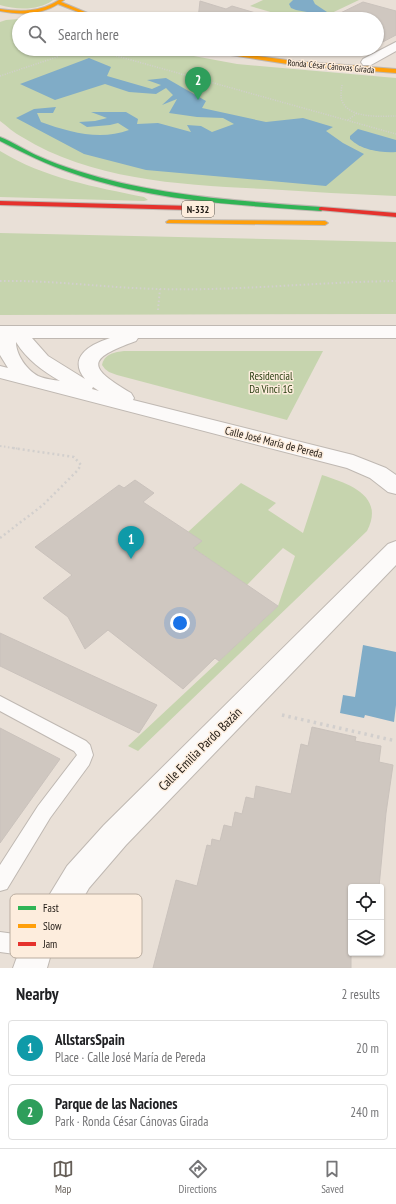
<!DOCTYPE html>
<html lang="en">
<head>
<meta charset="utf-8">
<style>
  body { margin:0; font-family:"PT Sans Narrow",sans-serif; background:#f6f6f6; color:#202124 }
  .controls { position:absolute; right:12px; bottom:12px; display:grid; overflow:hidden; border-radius:4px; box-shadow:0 1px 3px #0004 }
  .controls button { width:36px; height:36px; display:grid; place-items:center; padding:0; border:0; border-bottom:1px solid #e0e0e0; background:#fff; color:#202124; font:20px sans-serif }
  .you { position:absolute; left:180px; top:623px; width:14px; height:14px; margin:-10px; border:3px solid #fff; border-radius:50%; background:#1a73e8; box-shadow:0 0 0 6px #1a73e833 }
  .badge { display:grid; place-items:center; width:26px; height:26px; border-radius:50%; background:#655e57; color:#fff; font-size:13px; font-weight:700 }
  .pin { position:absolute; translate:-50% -33px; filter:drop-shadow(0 1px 2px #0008) }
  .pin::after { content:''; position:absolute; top:21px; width:14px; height:12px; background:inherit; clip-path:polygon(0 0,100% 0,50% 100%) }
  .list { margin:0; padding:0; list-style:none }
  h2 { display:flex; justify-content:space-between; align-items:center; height:52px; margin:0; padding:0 16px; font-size:17px }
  h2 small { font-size:13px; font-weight:400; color:#757577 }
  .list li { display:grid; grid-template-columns:26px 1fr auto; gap:12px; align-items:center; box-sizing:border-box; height:56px; margin:0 8px 8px; padding:0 8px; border:1px solid #e0e0e0; border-radius:4px }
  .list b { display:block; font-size:15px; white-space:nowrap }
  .list p { margin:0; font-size:13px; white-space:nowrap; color:#757577 }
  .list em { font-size:13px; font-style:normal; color:#757577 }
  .icon { flex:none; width:22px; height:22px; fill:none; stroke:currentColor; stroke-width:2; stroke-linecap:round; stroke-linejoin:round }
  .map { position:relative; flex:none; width:396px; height:968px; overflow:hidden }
  .search { position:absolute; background:#fff; box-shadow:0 1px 3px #0004; left:12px; right:12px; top:12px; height:44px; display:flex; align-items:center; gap:10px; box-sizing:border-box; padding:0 14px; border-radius:22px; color:#757577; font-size:15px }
  .sheet { height:180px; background:#fff }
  nav { display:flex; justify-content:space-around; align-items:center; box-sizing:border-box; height:56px; border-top:1px solid #e0e0e0; background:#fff; font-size:11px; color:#757577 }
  nav a { display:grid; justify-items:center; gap:2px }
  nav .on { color:#655e57 }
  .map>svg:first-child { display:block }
  .green { fill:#c6d4ae }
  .water { fill:#80acc7 }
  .building { fill:#cfc7c0; stroke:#cac2bc }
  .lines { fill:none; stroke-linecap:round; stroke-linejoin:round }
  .lane-casing { stroke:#bfb8b2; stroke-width:2 }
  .street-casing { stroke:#bfb8b2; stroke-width:2 }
  .fast-casing { stroke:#bfb8b2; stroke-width:2 }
  .slow-casing { stroke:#bfb8b2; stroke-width:2 }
  .jam-casing { stroke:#bfb8b2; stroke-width:2 }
  .path-far3 { stroke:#d2cfcd; stroke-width:1.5; stroke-dasharray:1 1.5; stroke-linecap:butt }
  .path-far2 { stroke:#d2cfcd; stroke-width:2; stroke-dasharray:1.5 2.5; stroke-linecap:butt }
  .path-far1 { stroke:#d2cfcd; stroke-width:2.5; stroke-dasharray:2 3; stroke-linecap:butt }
  .path { stroke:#d2cfcd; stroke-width:3.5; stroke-dasharray:2.5 4; stroke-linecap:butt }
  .lane { fill:#fcfaf9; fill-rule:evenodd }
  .street { fill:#fcfaf9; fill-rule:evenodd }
  .fast { fill:#30b455; fill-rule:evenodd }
  .slow { fill:#ff9f0a; fill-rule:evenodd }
  .jam { fill:#e5322d; fill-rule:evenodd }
  .labels { text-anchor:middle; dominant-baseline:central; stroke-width:3; stroke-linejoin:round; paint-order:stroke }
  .far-street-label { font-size:9px; fill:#1e1812; stroke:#fdeddd }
  .shield { fill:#fdeddd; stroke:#61584f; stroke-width:1 }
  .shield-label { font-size:10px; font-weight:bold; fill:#1e1812 }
  .park-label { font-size:11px; fill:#283d10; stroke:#fdeddd }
  .street-label { font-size:11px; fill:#1e1812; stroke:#fdeddd }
  .near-street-label { font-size:13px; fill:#1e1812; stroke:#fdeddd }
  .key { fill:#fdeddd; stroke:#baada0; stroke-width:1 }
  .key-label { font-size:11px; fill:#1e1812 }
</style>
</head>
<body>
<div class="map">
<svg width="396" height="968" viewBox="0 0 396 968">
  <rect width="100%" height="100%" fill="#e9e0d7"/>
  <g class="green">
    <path d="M0,0H53C38,11 17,10 0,5Z"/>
    <polygon points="263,0 359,0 319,19 295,19 250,6"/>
    <path d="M32,18L38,19H19V49H156L237,64L396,78V196C353,194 309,192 266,189C184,185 93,181 22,137C14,133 7,126 0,121V22L6,20Z"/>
    <path d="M0,151C44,178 95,187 144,197L148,200L144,201L0,197Z"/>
    <polygon points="0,233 396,242 396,314 0,315"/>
    <path d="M124,351H323L287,420L117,375L109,372L105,369L102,365C104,354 115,352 124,351Z"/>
    <path d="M322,475C350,484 385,496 367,531L138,751L128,746L278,606L295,556L283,548L247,585L193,548L201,541L188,532L241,483L276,503L268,510L303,533Z"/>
  </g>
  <g class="water">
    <polygon points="293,0 313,0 315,4 327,12 323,14 318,14 296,10 291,8 289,4"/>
    <path d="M89,58L111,67L107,76L152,89L161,85L147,80L166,78L206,101L202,108L266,122L303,118L333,127L326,131L343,143L364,154L326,186L146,170L84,154L16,118L34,109L56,107L53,113H37L41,122C69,132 100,141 129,130L118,123L110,125L87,127L79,122L95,121L107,118L91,112H126L138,119L137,124L158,123L191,132L187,125L201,126L212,132L234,124L223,118L197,117L169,113L177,99L162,105L173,95L166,88L156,94L129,92L105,84L55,100L20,84Z"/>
    <path d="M358,129L396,140V152C381,153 361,150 350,139V136Z"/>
    <polygon points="363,645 396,652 396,705 394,722 365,715 364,718 340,713 343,695 355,697"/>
  </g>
  <g class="building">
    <polygon points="200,1 226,9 232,6 276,19 198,19"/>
    <polygon points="363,2 396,11 396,35 377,45 377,19 328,19"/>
    <polygon points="284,49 370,49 359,55"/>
    <polygon points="135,480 154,493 143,502 202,541 193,548 278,606 219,661 215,658 183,689 108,630 85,649 68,617 43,598 72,575 35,547 119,485 124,488"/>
    <polygon points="0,633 67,664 157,705 139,733 0,666"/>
    <polygon points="312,727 356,737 355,741 381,746 379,762 393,765 386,813 379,887 351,887 351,968 153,968 176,880 197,886 207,845 211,846 212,839 220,841 224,825 232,827 235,812 242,814 246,797 254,799 256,786 291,794 301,744 308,746"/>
    <polygon points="0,728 60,759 0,843"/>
  </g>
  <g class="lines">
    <g class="lane-casing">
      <g id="lane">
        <polygon points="0,696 86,741 90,745 93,755 89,765 50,818 7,889 0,891 0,865 38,806 77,755 74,751 0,711"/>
        <polygon points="0,932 37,937 44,940 47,947 44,954 37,957 0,952"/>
      </g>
    </g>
    <g class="street-casing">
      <g id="street">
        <polygon points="396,42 396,51 371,65 363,65 361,62 363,59"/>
        <path d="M0,326H396V338H138L136,341C86,359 87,367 131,393L134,398L133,400L353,455L386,468L396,475V494L388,492L370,478L347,468L0,378V366L8,368L0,355ZM32,338H110C91,344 67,357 85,379L48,356ZM16,342C27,360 43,371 60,381C54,380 45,379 38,376C27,370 16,355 16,342ZM93,387L99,391L92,389Z"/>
        <polygon points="396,541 396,565 126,845 89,888 51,954 47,968 13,968 25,935 67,866 104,825 388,544"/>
      </g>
    </g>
    <g class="fast-casing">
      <path id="fast" d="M0,137C13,142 25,150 38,156C51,162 65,167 78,171C156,196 239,201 321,207L324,209L321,211C238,205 151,201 72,173C47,165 24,153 0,141Z"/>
    </g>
    <g class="slow-casing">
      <g id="slow">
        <path d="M59,0H64L61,2L102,19H96L58,4C41,15 20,15 0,11V9C21,12 41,12 59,0Z"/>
        <polygon points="193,49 205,49 294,61 396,69 396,73 294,65"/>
        <polygon points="169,220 325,221 328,223 325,225 167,223 166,222"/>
      </g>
    </g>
    <g class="jam-casing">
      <g id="jam">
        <polygon points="0,201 191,206 194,208 191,210 0,205"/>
        <polygon points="321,207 396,213 396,217 319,210 319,208"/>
      </g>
    </g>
    <g class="path-far3">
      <polyline points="92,49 396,134"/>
      <polyline points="0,76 57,57 61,49"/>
      <path d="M342,85C341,91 340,98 343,103C352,119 381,116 396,116"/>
      <polyline points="348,120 357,113"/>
    </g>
    <g class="path-far2">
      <path d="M0,281C54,280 107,288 160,289C239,291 317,282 396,281"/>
      <polyline points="158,310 160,289"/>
      <polyline points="0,446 20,449"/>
    </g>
    <polyline class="path-far1" points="0,538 43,505 77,471 81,465 74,457 13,448"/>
    <polyline class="path" points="282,715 396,741"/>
    <use href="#lane" class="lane"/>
    <use href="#street" class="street"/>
    <use href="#fast" class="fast"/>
    <use href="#slow" class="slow"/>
    <use href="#jam" class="jam"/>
  </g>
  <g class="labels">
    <g class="far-street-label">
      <text transform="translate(331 66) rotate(5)">Ronda César Cánovas Girada</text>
    </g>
    <rect class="shield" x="182" y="201" width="32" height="16" rx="3"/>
    <g class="shield-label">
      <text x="198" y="209">N-332</text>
    </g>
    <g class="park-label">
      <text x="271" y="376">Residencial<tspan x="271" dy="13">Da Vinci 1G</tspan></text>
    </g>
    <g class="street-label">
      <text transform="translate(274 442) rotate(14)">Calle José María de Pereda</text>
    </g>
    <g class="near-street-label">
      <text transform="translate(200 749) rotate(-45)">Calle Emilia Pardo Bazán</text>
    </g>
  </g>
  <rect x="10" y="894" width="132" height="64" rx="6" class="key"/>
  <rect x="18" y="906" width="18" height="4" fill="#30b455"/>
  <rect x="18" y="924" width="18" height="4" fill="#ff9f0a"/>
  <rect x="18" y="942" width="18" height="4" fill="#e5322d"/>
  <g class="key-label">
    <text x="43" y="912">Fast</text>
    <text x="43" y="930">Slow</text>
    <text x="43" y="948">Jam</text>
  </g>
</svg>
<div class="controls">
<button><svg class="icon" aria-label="locate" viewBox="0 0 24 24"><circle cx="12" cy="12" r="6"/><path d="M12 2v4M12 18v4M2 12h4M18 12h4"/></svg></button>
<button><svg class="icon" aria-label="layers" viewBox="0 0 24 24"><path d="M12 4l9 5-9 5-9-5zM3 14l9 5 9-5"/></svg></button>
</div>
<div class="you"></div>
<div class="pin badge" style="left:131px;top:559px;background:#0f9aa8">1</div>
<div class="pin badge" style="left:198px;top:100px;background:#2e9e5b">2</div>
<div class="search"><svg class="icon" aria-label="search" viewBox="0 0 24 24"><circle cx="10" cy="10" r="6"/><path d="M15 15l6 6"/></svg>Search here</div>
</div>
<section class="sheet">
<h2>Nearby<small>2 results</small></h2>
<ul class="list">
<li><span class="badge" style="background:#0f9aa8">1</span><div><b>AllstarsSpain</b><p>Place · Calle José María de Pereda</p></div><em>20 m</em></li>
<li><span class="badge" style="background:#2e9e5b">2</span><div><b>Parque de las Naciones</b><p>Park · Ronda César Cánovas Girada</p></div><em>240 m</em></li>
</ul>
</section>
<nav>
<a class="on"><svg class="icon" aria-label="map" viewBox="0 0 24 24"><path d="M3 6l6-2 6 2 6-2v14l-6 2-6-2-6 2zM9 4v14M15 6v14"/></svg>Map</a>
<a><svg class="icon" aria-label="directions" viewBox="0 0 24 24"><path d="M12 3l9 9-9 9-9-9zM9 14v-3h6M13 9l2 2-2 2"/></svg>Directions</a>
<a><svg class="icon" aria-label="saved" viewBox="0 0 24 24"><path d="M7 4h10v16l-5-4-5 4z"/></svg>Saved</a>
</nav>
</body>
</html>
